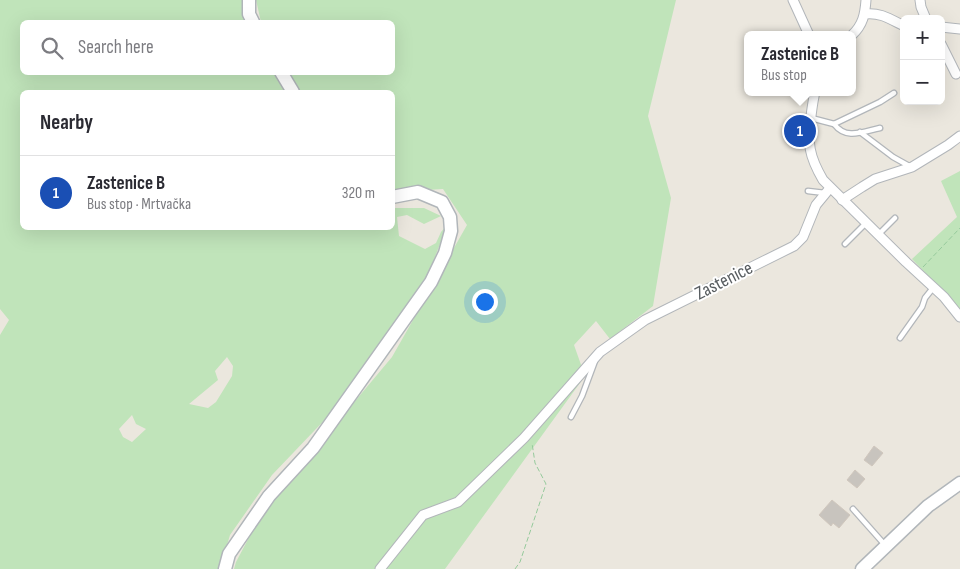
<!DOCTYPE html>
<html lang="en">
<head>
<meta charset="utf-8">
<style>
  body { margin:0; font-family:"Sofia Sans Condensed",sans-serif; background:#f2f2f3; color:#2b2b33 }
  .controls { position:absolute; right:15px; top:15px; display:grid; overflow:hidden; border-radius:8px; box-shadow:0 5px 20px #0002 }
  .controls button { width:45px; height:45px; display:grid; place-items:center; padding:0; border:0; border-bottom:1px solid #e1e1e2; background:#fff; color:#2b2b33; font:25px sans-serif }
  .you { position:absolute; left:484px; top:301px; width:18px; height:18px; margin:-12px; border:4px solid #fff; border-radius:50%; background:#1a73e8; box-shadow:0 0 0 8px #1a73e833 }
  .badge { display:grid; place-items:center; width:32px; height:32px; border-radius:50%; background:#eb2535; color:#fff; font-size:16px; font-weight:700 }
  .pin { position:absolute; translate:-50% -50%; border:2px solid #fff; box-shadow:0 1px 5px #0006 }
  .popup { position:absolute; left:744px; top:31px; width:112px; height:65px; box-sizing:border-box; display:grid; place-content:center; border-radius:8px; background:#fff; filter:drop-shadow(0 1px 4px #0005); font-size:16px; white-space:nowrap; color:#7c7c81 }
  .popup b { font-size:19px; color:#2b2b33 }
  .popup::after { content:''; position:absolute; left:50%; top:100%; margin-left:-10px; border:10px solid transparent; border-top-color:#fff }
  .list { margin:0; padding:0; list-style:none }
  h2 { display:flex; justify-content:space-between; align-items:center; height:65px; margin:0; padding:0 20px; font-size:21px }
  h2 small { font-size:16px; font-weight:400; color:#7c7c81 }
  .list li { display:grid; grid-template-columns:32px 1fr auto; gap:15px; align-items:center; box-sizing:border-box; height:75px; padding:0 20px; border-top:1px solid #e1e1e2 }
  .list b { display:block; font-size:19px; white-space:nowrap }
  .list p { margin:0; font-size:16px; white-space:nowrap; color:#7c7c81 }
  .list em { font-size:16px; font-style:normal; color:#7c7c81 }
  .icon { flex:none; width:28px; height:28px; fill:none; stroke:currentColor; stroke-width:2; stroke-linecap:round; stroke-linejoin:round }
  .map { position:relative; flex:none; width:960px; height:569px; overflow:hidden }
  .search { position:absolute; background:#fff; box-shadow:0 5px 20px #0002; left:20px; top:20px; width:375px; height:55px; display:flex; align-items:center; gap:12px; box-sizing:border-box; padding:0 18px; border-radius:8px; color:#7c7c81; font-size:19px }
  .panel { position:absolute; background:#fff; box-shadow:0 5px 20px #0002; left:20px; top:90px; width:375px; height:140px; border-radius:8px }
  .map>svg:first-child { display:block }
  .green { fill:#c0e4ba; fill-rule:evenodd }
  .building { fill:#c8c4be; stroke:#d0c7bd }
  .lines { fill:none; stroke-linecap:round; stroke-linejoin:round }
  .service-casing { stroke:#b2b6ba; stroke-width:7 }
  .minor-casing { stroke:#b2b6ba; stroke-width:11 }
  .secondary-casing { stroke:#b1b6ba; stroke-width:15 }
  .path { stroke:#96ca9c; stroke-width:1; stroke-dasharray:5 2.5; stroke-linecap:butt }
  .service { stroke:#fff; stroke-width:4.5 }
  .minor { stroke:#fff; stroke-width:9 }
  .secondary { stroke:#fff; stroke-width:12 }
  .labels { text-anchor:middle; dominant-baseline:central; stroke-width:4; stroke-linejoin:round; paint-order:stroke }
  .street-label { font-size:19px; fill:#585d60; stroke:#fff }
</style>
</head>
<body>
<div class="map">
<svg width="960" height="569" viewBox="0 0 960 569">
  <rect width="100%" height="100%" fill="#ebe7de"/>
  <g class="green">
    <path d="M0,0H244L243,15L246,22H22V72L275,73L287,92H22V228H392L393,208H424L441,216L424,224L407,215L397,217L399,236L425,249L436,243L441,232L447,225L422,292L357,386L272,475L230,535L220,569H0V335L9,320L0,309ZM227,357L233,366L232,376L216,402L208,408L189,404L218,380L215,371ZM132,415L136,424L146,429L132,442L123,437L119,429Z"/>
    <polygon points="256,0 676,0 648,116 671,198 653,306 610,339 596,321 574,345 585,376 445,569 234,569 236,562 263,511 392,357 467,225 443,189 393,192 392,92 298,92 289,73 392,72 392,22 261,22"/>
    <polygon points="960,171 960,309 912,259 957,217 941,181"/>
  </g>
  <g class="building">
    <polygon points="874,446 883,453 872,466 864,460"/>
    <polygon points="855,470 865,479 857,488 847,480"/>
    <polygon points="832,500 850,515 839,528 833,523 831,526 819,515"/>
  </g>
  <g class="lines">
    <g class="service-casing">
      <g id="service">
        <polyline points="811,118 834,124 880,102 894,93"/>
        <path d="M834,124C846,140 862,132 880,128"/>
        <polyline points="860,132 893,157 911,167"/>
        <polyline points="808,191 825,193"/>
        <polyline points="879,234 895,218"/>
        <polyline points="845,244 866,223"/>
        <polyline points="900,338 922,307 925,298 933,288"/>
        <polyline points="571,417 582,396 595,361"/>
        <polyline points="853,509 885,545"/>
      </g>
    </g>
    <g class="minor-casing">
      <g id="minor">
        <polyline points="793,0 809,35"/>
        <polyline points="920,0 921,7 926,19"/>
        <path d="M865,14C880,12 890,19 904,26"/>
        <polyline points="941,27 960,29"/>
        <path d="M852,35C863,25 865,14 866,0"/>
        <polyline points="941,44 956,74"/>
        <path d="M815,92C813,100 812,108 811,116C807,143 809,156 823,180L906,262L944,297L960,317"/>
        <polyline points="842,200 862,187 875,179 912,167 948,145 960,136"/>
        <polyline points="380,569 423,515 458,502 524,438 600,352 645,320 794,246 803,237 816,205 830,188"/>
      </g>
    </g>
    <g class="secondary-casing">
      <g id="secondary">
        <polyline points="249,0 249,14 253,22"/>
        <polyline points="281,72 293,92"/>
        <polyline points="225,569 229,554 269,496 313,448 431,282 445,253 451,231 450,217 442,202 418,192 392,197"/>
        <polyline points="862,569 928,506 960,483"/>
      </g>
    </g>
    <g class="path">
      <polyline points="923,267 960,228"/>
      <polyline points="515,569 520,562 546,484 535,463 532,443"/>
    </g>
    <use href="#service" class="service"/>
    <use href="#minor" class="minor"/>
    <use href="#secondary" class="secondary"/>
  </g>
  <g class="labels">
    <g class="street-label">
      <text transform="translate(724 281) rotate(-27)">Zastenice</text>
    </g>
  </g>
</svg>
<div class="controls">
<button>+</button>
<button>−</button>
</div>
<div class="you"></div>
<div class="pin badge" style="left:800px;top:131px;background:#1a4fb4">1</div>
<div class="popup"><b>Zastenice B</b>Bus stop</div>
<div class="search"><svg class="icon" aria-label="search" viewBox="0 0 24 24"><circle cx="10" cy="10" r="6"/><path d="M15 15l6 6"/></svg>Search here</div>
<section class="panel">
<h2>Nearby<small></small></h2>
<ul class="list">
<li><span class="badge" style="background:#1a4fb4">1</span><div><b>Zastenice B</b><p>Bus stop · Mrtvačka</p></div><em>320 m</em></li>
</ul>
</section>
</div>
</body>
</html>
